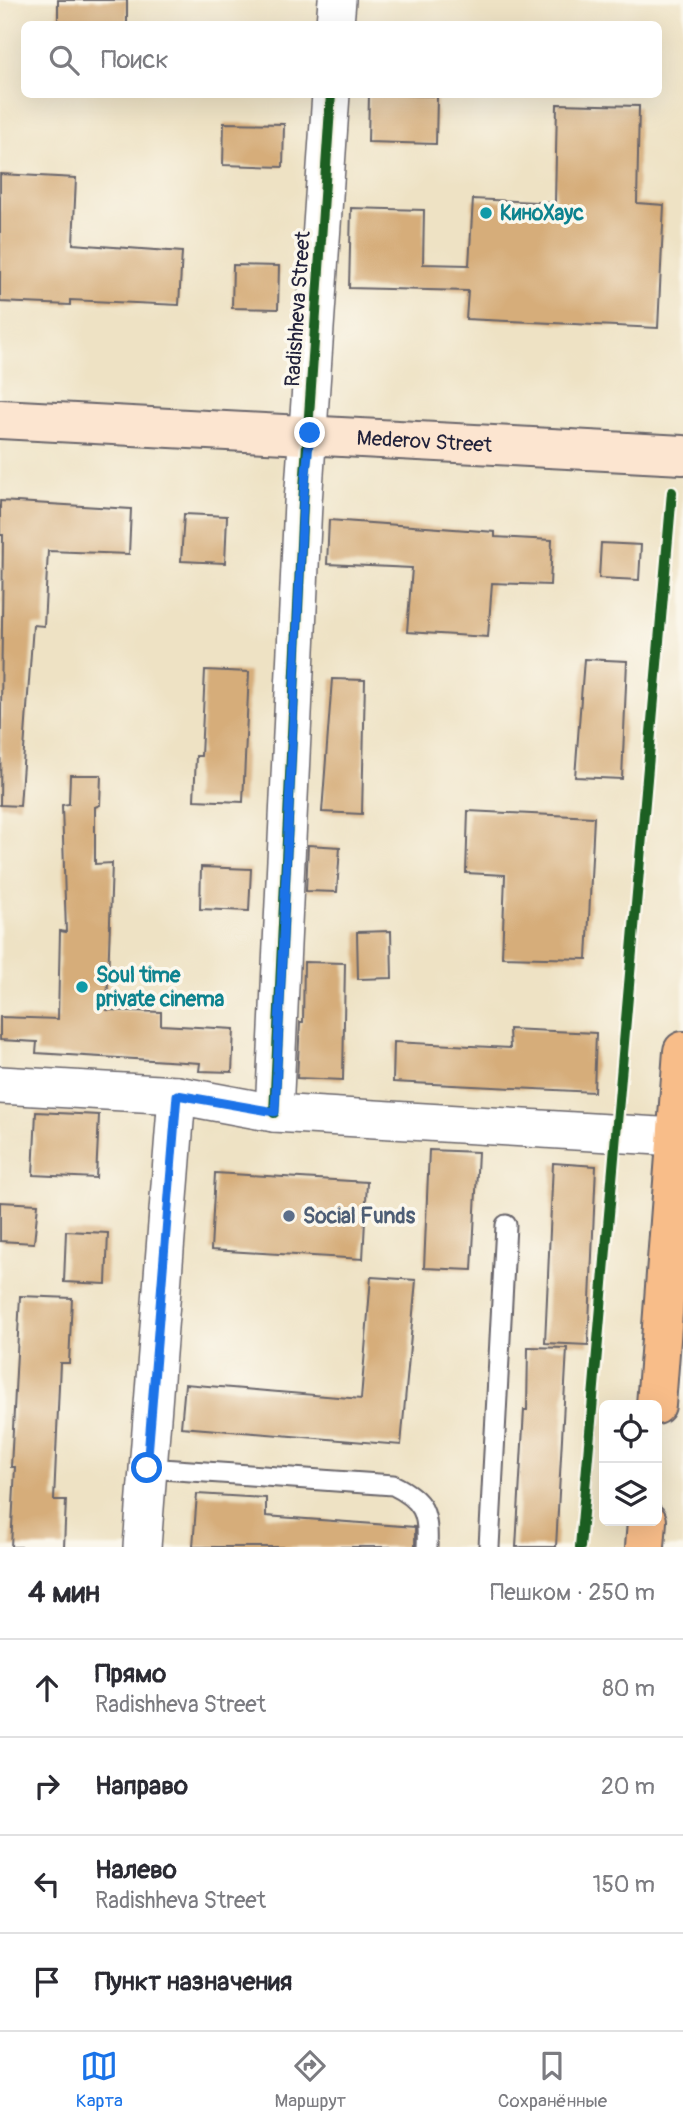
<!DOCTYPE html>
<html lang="ru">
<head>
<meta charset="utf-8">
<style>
  body { margin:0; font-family:Pangolin,sans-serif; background:#f2f2f3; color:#2b2b33 }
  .controls { position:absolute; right:21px; bottom:21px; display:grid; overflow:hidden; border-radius:10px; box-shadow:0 7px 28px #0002 }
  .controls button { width:63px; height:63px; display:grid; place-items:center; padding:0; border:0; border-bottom:2px solid #e1e1e2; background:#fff; color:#2b2b33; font:35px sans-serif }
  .stop { position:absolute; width:21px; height:21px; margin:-16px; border:5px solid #1a73e8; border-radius:50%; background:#fff }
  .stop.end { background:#1a73e8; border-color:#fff; box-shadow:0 2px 7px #0008 }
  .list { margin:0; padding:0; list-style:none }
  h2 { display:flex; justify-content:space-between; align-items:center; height:91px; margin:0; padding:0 28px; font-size:30px }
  h2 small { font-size:23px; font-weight:400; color:#7c7c81 }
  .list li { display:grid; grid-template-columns:46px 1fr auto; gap:21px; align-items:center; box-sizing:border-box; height:98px; padding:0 28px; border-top:2px solid #e1e1e2 }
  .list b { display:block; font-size:26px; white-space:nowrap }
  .list p { margin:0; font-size:23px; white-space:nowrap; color:#7c7c81 }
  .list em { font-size:23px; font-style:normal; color:#7c7c81 }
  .icon { flex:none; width:38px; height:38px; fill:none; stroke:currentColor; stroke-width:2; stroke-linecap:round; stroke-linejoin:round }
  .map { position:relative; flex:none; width:683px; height:1547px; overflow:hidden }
  .search { position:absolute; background:#fff; box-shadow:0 7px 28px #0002; left:21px; right:21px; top:21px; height:77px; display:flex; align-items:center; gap:18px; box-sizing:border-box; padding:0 24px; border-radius:10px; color:#7c7c81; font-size:26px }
  .sheet { height:483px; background:#fff }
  nav { display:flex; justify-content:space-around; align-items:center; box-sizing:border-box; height:98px; border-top:2px solid #e1e1e2; background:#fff; font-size:19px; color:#7c7c81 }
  nav a { display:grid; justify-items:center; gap:4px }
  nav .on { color:#1a73e8 }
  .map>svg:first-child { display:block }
  .building { fill:#d6ad7a }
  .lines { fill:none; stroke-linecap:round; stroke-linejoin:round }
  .lane-casing { stroke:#69656b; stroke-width:23 }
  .street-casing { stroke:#69656b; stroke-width:40 }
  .secondary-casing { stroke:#69656b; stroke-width:42 }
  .primary-casing { stroke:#69656b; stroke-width:42 }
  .lane { stroke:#fff; stroke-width:19 }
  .street { stroke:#fff; stroke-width:37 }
  .secondary { stroke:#fce5d0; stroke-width:38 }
  .primary { stroke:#f8bd89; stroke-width:38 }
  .cycleway-casing { stroke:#fbf7ec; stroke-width:15 }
  .cycleway { stroke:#1b5e20; stroke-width:10 }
  .route { stroke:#1a73e8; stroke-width:9 }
  .culture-dot { fill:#0f9aa8; stroke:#fbf7ec; stroke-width:2.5 }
  .service-dot { fill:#5c6f8a; stroke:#fbf7ec; stroke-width:2.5 }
  .labels { text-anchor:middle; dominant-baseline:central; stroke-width:7; stroke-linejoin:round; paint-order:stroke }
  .culture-label { font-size:21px; font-weight:bold; fill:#0d838f; stroke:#fbf7ec; text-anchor:start }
  .street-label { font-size:21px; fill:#22223b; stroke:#fbf7ec }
  .service-label { font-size:21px; font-weight:bold; fill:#4e5e75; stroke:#fbf7ec; text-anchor:start }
</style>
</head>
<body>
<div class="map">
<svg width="683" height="1547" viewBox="0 0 683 1547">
  <rect width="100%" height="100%" fill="#fbf7ec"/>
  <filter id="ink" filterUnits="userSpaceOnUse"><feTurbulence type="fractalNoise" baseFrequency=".0143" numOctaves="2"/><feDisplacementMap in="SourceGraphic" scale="14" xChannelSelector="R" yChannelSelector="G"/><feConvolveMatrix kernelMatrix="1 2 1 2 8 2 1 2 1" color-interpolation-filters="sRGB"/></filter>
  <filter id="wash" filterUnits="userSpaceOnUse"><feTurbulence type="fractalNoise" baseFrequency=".00686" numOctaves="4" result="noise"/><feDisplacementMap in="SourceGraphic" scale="28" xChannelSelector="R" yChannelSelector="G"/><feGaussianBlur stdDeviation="1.57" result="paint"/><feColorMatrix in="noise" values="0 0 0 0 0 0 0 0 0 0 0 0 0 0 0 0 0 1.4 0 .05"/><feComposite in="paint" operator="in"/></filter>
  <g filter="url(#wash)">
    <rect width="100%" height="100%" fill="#eee2c4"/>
    <g id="blocks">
      <g class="building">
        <rect x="58" y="0" width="69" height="24"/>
        <polygon points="369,94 437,96 436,144 368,142"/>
        <polygon points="557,104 639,106 637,203 664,205 658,328 466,319 468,291 349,288 351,208 424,210 423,264 469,265 473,199 555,203"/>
        <polygon points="224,123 284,124 283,167 223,165"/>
        <polygon points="0,174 76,178 73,244 182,252 179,305 70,300 70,305 0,302"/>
        <polygon points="233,265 279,266 278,309 232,308"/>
        <polygon points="0,501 131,509 129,554 48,551 44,626 33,625 20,806 0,805 3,535 0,535"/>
        <polygon points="184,514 227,516 225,563 181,561"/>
        <polygon points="329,520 495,532 495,537 552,540 550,585 492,583 488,637 407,632 412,568 327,564"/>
        <polygon points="601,543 641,545 639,580 599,578"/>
        <polygon points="584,659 627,661 622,779 575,777"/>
        <polygon points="205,670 249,672 243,802 194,800 196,756 201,756"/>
        <polygon points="332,679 365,680 362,814 322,812"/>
        <polygon points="70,775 101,775 100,805 95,807 95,864 112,863 107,1010 161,1012 161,1025 234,1029 232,1072 199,1071 200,1063 36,1053 37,1042 0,1040 0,1017 58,1019 60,931 66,932 62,805 69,804"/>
        <polygon points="468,811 594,817 587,959 502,957 505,875 466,873"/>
        <polygon points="308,845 340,847 337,892 306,891"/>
        <polygon points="201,867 251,869 249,911 200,909"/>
        <polygon points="391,931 392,978 358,979 357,932"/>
        <polygon points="304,962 345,963 343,1080 297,1078 300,1022 303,1022"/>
        <polygon points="509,1029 596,1033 594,1092 393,1082 394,1042 510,1048"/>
        <polygon points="36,1112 99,1115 96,1178 33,1175"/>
        <polygon points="429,1150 478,1152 472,1270 424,1268"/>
        <polygon points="553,1163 596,1166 588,1345 545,1343"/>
        <polygon points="215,1173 367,1182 363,1259 211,1250"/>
        <polygon points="0,1202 38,1204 34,1243 0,1241"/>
        <polygon points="66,1231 108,1233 106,1284 64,1282"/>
        <polygon points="371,1277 416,1280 401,1445 181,1427 185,1384 361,1399"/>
        <polygon points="20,1296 72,1298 69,1363 60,1363 54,1500 66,1500 64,1547 11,1547 15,1467 11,1467"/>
        <polygon points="528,1347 567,1348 556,1547 516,1547 524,1410 527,1410"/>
        <polygon points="197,1494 266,1498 266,1516 415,1527 415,1547 193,1547"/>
      </g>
    </g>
  </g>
  <g filter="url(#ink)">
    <use href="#blocks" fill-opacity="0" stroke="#69656b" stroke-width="2"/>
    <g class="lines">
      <g class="lane-casing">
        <g id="lane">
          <path d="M147,1468L393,1485C424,1500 429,1513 427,1547"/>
          <polyline points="489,1547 506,1225"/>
        </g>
      </g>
      <g class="street-casing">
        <g id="street">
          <polyline points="335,24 337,0"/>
          <polyline points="0,1085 177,1095 274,1113 676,1137"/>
          <polyline points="274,1113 303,503 331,94"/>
          <polyline points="142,1547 177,1095"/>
        </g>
      </g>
      <g class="secondary-casing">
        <g id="secondary">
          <path id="s1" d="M0,419L683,455"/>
        </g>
      </g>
      <g class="primary-casing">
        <g id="primary">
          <polyline points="656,1405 683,1051"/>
          <polyline points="645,1547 647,1521"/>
        </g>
      </g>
      <use href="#lane" class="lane"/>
      <use href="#street" class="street"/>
      <use href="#secondary" class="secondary"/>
      <use href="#primary" class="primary"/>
      <g class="cycleway-casing">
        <g id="cycleway">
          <polyline points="274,1113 303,503 331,94"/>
          <polyline points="580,1547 672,492"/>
        </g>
      </g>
      <use href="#cycleway" class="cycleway"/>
    </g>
  </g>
  <g class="lines" filter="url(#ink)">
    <polyline class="route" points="147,1468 177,1095 275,1112 303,503 310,433"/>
  </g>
  <g class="culture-dot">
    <circle cx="486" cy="213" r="7"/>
    <circle cx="82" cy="987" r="7"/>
  </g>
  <circle class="service-dot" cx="289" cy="1216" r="7"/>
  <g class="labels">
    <g class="culture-label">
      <text x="500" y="213">КиноХаус</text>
      <text x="96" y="975">Soul time<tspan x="96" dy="24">private cinema</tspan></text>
    </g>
    <g class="street-label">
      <text transform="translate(298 309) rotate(-86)">Radishheva Street</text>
      <text stroke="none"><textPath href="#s1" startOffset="425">Mederov Street</textPath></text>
    </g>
    <g class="service-label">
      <text x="303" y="1216">Social Funds</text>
    </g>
  </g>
</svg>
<div class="controls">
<button><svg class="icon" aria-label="locate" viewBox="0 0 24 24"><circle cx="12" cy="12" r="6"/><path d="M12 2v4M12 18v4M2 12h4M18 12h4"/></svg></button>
<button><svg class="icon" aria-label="layers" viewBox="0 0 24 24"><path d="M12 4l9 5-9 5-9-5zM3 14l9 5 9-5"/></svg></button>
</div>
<div class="stop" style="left:147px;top:1468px"></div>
<div class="stop end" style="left:310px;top:433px"></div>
<div class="search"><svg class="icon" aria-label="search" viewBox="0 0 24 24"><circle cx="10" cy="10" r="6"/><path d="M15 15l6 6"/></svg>Поиск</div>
</div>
<section class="sheet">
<h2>4 мин<small>Пешком · 250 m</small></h2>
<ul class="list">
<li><svg class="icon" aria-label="ahead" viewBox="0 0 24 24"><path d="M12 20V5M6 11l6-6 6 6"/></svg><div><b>Прямо</b><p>Radishheva Street</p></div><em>80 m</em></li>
<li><svg class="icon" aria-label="right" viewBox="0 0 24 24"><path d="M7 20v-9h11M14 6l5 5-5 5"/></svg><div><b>Направо</b></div><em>20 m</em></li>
<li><svg class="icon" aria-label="left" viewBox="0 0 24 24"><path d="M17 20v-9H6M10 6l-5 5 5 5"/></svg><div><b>Налево</b><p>Radishheva Street</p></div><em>150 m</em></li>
<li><svg class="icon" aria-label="arrive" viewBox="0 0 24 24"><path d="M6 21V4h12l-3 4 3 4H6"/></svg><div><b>Пункт назначения</b></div></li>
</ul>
</section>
<nav>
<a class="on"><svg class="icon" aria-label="map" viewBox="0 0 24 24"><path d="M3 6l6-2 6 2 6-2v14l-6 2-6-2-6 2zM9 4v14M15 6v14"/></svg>Карта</a>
<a><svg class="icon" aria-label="directions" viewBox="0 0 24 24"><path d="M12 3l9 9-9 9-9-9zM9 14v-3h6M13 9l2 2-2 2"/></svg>Маршрут</a>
<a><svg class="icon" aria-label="saved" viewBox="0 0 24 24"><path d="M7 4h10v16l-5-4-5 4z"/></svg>Сохранённые</a>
</nav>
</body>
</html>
